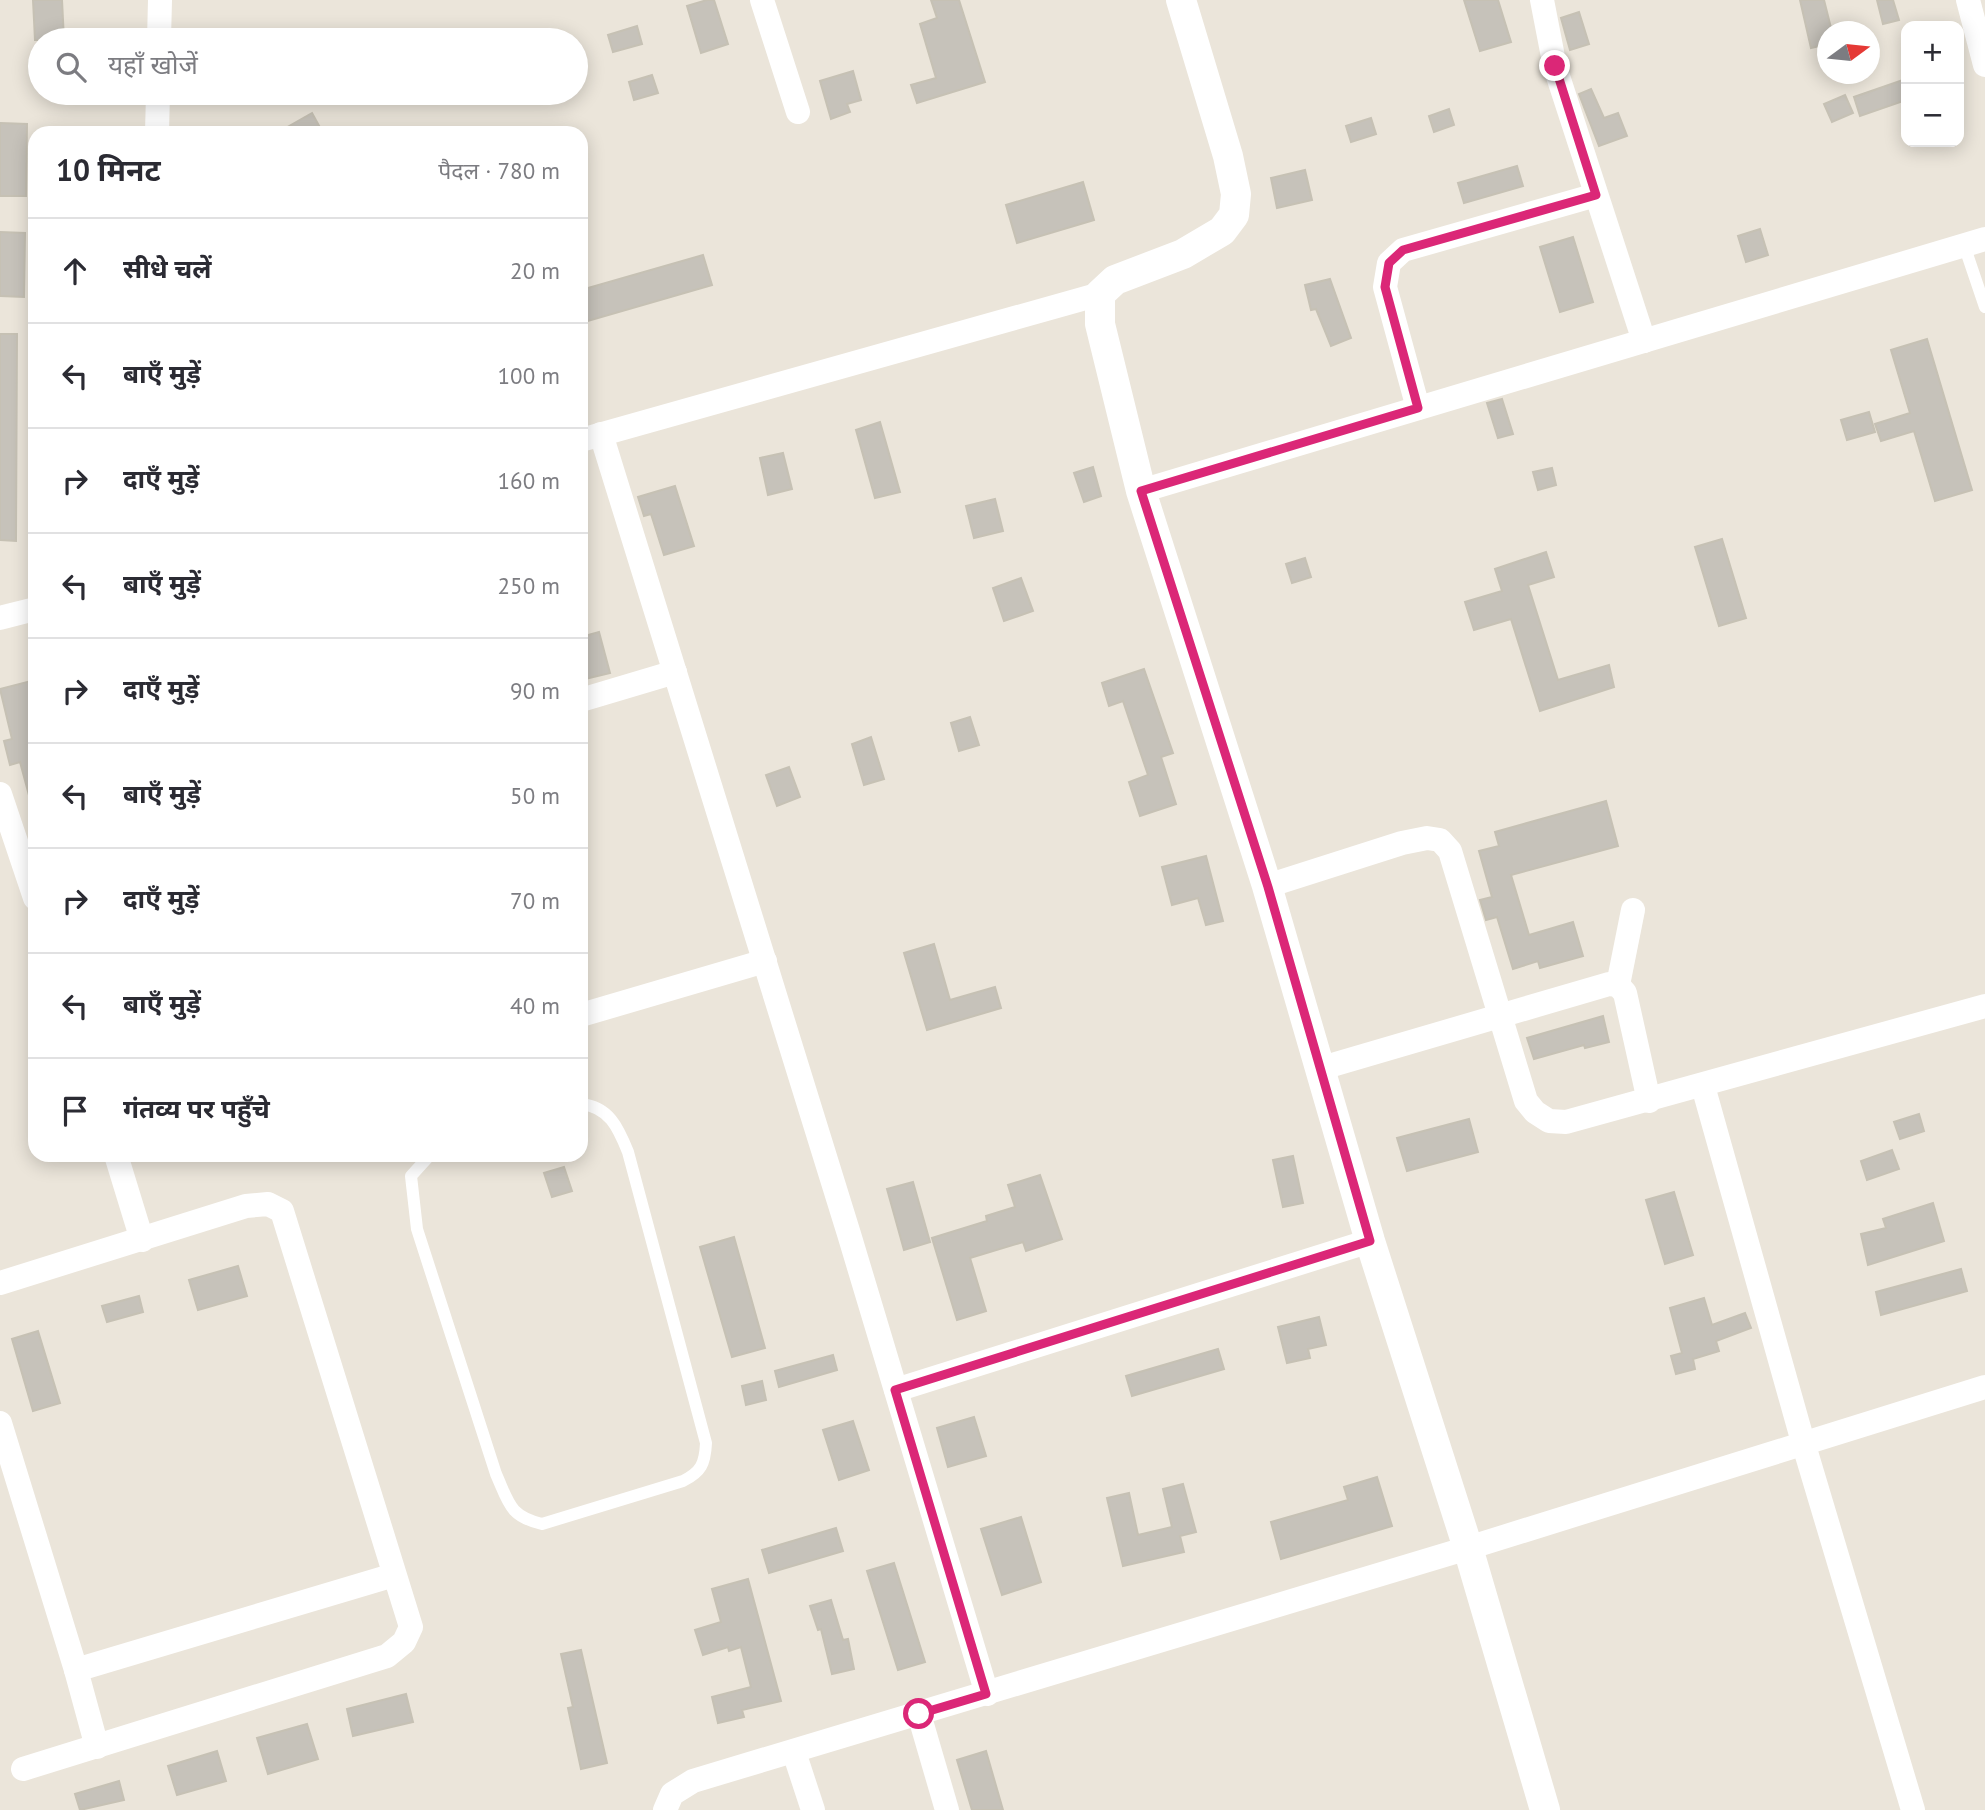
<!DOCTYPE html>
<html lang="hi">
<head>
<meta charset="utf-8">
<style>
  body { margin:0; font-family:"PT Sans","Noto Sans Devanagari",sans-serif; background:#f7f7f7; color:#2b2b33 }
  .controls { position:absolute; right:21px; top:21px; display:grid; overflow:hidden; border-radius:14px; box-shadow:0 4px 18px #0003 }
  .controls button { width:63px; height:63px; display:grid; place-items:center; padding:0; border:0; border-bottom:2px solid #e1e1e2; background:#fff; color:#2b2b33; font:35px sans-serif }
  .compass { position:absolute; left:1817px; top:21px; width:63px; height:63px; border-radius:50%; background:#fff; box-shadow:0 4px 18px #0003; rotate:75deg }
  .stop { position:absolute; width:21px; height:21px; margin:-16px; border:5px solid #db2777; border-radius:50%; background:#fff }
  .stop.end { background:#db2777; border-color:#fff; box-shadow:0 2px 7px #0008 }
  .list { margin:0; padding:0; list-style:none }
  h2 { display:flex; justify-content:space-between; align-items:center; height:91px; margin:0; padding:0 28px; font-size:30px }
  h2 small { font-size:23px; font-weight:400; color:#7c7c81 }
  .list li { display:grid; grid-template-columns:46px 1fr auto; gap:21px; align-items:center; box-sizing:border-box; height:105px; padding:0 28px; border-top:2px solid #e1e1e2 }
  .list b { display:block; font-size:26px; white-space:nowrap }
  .list em { font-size:23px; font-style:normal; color:#7c7c81 }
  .icon { flex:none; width:38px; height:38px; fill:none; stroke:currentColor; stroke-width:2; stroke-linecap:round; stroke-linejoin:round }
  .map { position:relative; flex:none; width:1985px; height:1810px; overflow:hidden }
  .search { position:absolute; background:#fff; box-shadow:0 4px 18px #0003; left:28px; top:28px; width:560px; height:77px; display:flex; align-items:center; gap:18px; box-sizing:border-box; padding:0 24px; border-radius:38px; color:#7c7c81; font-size:26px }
  .panel { position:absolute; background:#fff; box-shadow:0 4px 18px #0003; left:28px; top:126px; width:560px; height:1036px; border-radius:21px }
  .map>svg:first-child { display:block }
  .building { fill:#c6c2ba; stroke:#c6c1b4; stroke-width:2 }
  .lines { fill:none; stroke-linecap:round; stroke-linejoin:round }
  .service { stroke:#fff; stroke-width:12 }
  .minor { stroke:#fff; stroke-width:24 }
  .tertiary { stroke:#fff; stroke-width:30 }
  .route { stroke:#db2777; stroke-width:9 }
</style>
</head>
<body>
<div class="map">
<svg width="1985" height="1810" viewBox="0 0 1985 1810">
  <rect width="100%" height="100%" fill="#ebe5da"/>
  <g class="building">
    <polygon points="33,0 62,0 64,40 35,40"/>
    <polygon points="707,0 714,0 728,44 701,53 687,6"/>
    <polygon points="931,0 959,0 985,82 917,103 911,85 936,78 920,24 937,18"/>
    <polygon points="1464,0 1498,0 1511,42 1480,51"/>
    <polygon points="1800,0 1824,0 1832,32 1828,32 1828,44 1811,48"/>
    <polygon points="1877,0 1893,0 1899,20 1883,24"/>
    <polygon points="1579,12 1589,44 1570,50 1561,18"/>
    <polygon points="637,26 642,44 613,52 608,35"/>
    <polygon points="853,71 861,100 847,104 850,112 831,119 820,81"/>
    <polygon points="652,75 658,93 634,100 629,82"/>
    <polygon points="1906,79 1906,100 1860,116 1854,97"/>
    <polygon points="1591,89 1604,118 1618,113 1627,136 1599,146 1579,94"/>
    <polygon points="1845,95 1853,113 1832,122 1824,104"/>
    <polygon points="1449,109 1454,125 1434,132 1429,116"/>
    <polygon points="312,113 323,133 277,133"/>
    <polygon points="1371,118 1376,134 1351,142 1346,126"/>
    <polygon points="0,123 27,124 26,196 0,196"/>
    <polygon points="1517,166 1523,186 1464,203 1458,183"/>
    <polygon points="1305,170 1312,200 1277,208 1271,178"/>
    <polygon points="1083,182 1094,220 1017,243 1006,205"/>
    <polygon points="1760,229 1768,255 1746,262 1738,236"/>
    <polygon points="0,232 25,233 24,297 0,296"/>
    <polygon points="1573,237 1593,302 1560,312 1540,247"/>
    <polygon points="703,255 712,285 581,323 581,290"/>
    <polygon points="1330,279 1351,338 1331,346 1316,309 1311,310 1305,285"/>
    <polygon points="0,334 17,334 16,541 0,540"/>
    <polygon points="1927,339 1972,490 1935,501 1914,431 1881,441 1875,424 1910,413 1891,350"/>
    <polygon points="1502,399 1513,434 1498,438 1487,403"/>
    <polygon points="1869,412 1875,432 1847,440 1841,420"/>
    <polygon points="880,422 900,492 875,498 856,430"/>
    <polygon points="783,453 792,489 768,495 760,458"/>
    <polygon points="1093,467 1101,496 1084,502 1074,473"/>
    <polygon points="1552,468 1556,485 1538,490 1533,472"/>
    <polygon points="675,486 694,546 664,555 651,514 644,516 638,497"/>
    <polygon points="995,499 1003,531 974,538 966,506"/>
    <polygon points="1722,539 1746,618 1719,626 1695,547"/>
    <polygon points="1546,552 1554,577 1528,585 1558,680 1609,665 1614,687 1540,711 1511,619 1474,630 1465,602 1502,591 1495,569"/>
    <polygon points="1305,558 1311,577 1292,583 1286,564"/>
    <polygon points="1021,578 1033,611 1004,621 993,588"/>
    <polygon points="599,632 610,673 581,680 581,637"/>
    <polygon points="1144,669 1173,753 1161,757 1176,804 1140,816 1129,782 1148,775 1123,701 1109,706 1102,683"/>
    <polygon points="35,680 35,799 30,799 20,762 10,765 4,741 12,739 0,689"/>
    <polygon points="970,717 979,745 959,751 951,723"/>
    <polygon points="871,737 884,779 864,785 852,744"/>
    <polygon points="789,767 800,797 777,806 766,775"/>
    <polygon points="1606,801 1618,846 1511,875 1529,935 1573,922 1583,956 1540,968 1538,961 1513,969 1497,917 1486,920 1480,900 1492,897 1479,851 1499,846 1495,832"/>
    <polygon points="1206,856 1223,921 1206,925 1198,898 1172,905 1162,867"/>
    <polygon points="934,944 950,1000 995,987 1001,1008 927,1030 904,953"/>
    <polygon points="1603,1016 1609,1042 1585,1048 1584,1045 1534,1059 1527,1038"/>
    <polygon points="1919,1114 1924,1131 1900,1139 1894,1122"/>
    <polygon points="1469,1119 1478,1152 1407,1171 1397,1138"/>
    <polygon points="1892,1150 1899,1169 1867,1180 1861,1161"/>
    <polygon points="1293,1156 1303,1203 1283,1207 1273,1160"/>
    <polygon points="564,1167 572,1191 552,1197 544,1173"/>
    <polygon points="1040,1175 1062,1239 1026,1251 1023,1242 970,1258 986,1311 957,1320 932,1238 987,1221 986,1216 1015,1207 1008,1185"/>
    <polygon points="913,1182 930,1242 904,1250 887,1189"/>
    <polygon points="1674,1192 1693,1255 1665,1264 1646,1200"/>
    <polygon points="1933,1203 1944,1241 1868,1265 1861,1234 1886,1228 1883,1219"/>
    <polygon points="734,1237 765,1348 732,1357 700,1247"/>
    <polygon points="238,1266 247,1296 198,1310 189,1280"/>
    <polygon points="1961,1269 1967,1291 1881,1315 1876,1292"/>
    <polygon points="139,1296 143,1312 107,1322 102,1306"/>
    <polygon points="1704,1298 1712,1325 1745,1313 1751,1328 1716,1341 1719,1351 1693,1359 1695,1369 1676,1374 1671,1356 1682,1353 1670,1308"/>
    <polygon points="1319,1317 1326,1345 1308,1349 1310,1358 1287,1363 1278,1327"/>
    <polygon points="38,1331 60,1403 33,1411 12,1339"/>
    <polygon points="1218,1349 1224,1369 1132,1396 1126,1376"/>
    <polygon points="833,1355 837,1370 779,1387 775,1371"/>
    <polygon points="762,1381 766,1400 746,1405 742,1386"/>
    <polygon points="974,1417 986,1456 948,1467 937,1428"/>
    <polygon points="853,1421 869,1470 839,1480 823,1430"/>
    <polygon points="1377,1477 1392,1526 1281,1559 1271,1522 1348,1500 1344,1487"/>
    <polygon points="1183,1484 1196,1532 1180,1536 1184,1552 1123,1566 1107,1498 1129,1493 1138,1535 1172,1527 1163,1489"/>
    <polygon points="1021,1517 1041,1582 1002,1595 981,1529"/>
    <polygon points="836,1528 843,1551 769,1573 762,1550"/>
    <polygon points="894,1563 925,1662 898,1670 867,1571"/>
    <polygon points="748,1579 781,1701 742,1710 744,1717 718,1723 712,1697 751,1687 741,1647 729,1651 728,1647 703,1655 695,1630 721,1622 712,1589"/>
    <polygon points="831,1600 843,1640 848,1639 854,1669 832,1674 821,1629 818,1630 810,1606"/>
    <polygon points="581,1650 607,1763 581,1769 568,1708 573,1707 561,1654"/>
    <polygon points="406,1694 413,1722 353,1736 347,1709"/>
    <polygon points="307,1724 318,1759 268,1774 257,1738"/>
    <polygon points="217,1751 226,1781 177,1795 168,1766"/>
    <polygon points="986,1751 1003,1810 972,1810 957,1760"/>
    <polygon points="119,1781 124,1800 80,1810 75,1794"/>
  </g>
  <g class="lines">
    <g class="service">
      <polyline points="1964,245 1985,307"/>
      <path d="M430,1155L411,1176L417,1229L496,1474C509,1503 509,1516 542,1524L683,1481C701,1472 705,1464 706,1443L628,1152C618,1127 609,1107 581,1104"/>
    </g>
    <g class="minor">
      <polyline points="762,0 798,112"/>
      <polyline points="1542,0 1555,67 1644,341"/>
      <polyline points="1968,0 1985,65"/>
      <polyline points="159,40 160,0"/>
      <polyline points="157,133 158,93"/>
      <polyline points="1418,408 1385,287 1389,263 1403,250 1596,195"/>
      <polyline points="601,434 849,1234 987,1694"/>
      <polyline points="581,440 1100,294"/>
      <polyline points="1141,491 1985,239"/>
      <polyline points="0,618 35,609"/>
      <polyline points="581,700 675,672"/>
      <polyline points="0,794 35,898"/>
      <polyline points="1267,886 1402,843 1427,838 1440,840 1450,851 1526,1101 1535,1112 1549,1121 1566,1122 1985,1006"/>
      <polyline points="1618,985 1633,910"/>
      <polyline points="581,1015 765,961"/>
      <polyline points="1322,1068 1609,984 1618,985 1625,993 1649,1101"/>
      <polyline points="1703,1086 1803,1442 1913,1810"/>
      <polyline points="116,1155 142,1240"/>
      <polyline points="0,1283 246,1206 268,1204 282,1211 411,1627 404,1642 387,1656 23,1769"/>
      <polyline points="896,1390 1370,1241"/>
      <polyline points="0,1423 76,1670 97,1747"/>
      <polyline points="76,1670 394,1575"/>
      <polyline points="919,1714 947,1810"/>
      <polyline points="794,1752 813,1810"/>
      <polyline points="665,1810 672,1794 693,1781 1468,1548 1985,1387"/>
    </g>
    <polyline class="tertiary" points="1181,0 1228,156 1236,194 1234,215 1222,231 1183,254 1115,280 1100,294 1100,324 1141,491 1267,886 1370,1241 1468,1548 1545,1810"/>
  </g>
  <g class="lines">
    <polyline class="route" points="919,1714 986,1694 895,1390 1370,1241 1268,887 1141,491 1418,408 1385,287 1389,263 1403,250 1596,195 1555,66"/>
  </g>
</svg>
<div class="controls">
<button>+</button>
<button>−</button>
</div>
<svg class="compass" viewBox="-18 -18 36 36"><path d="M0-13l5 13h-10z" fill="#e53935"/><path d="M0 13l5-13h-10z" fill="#7c7c81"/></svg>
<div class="stop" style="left:919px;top:1714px"></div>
<div class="stop end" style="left:1555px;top:66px"></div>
<div class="search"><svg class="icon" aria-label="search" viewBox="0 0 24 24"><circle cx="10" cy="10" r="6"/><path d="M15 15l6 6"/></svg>यहाँ खोजें</div>
<section class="panel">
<h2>10 मिनट<small>पैदल · 780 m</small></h2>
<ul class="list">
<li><svg class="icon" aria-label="ahead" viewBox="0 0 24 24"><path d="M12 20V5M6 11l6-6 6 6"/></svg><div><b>सीधे चलें</b></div><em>20 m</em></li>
<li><svg class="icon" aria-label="left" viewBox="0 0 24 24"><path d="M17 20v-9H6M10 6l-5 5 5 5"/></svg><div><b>बाएँ मुड़ें</b></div><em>100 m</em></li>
<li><svg class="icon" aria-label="right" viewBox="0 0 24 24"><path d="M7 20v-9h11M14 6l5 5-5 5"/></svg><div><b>दाएँ मुड़ें</b></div><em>160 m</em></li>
<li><svg class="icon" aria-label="left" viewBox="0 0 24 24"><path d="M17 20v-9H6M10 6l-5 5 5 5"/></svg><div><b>बाएँ मुड़ें</b></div><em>250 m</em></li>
<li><svg class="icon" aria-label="right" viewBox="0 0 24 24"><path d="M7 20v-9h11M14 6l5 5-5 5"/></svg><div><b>दाएँ मुड़ें</b></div><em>90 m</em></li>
<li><svg class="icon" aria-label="left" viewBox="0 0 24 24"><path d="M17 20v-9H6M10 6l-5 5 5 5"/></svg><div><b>बाएँ मुड़ें</b></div><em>50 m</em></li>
<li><svg class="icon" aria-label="right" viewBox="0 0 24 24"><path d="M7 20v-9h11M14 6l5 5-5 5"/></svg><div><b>दाएँ मुड़ें</b></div><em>70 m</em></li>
<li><svg class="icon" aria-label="left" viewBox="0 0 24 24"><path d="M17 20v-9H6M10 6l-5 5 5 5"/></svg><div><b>बाएँ मुड़ें</b></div><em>40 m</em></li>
<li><svg class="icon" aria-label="arrive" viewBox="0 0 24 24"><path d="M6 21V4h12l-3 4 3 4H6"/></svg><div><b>गंतव्य पर पहुँचे</b></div></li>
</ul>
</section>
</div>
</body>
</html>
